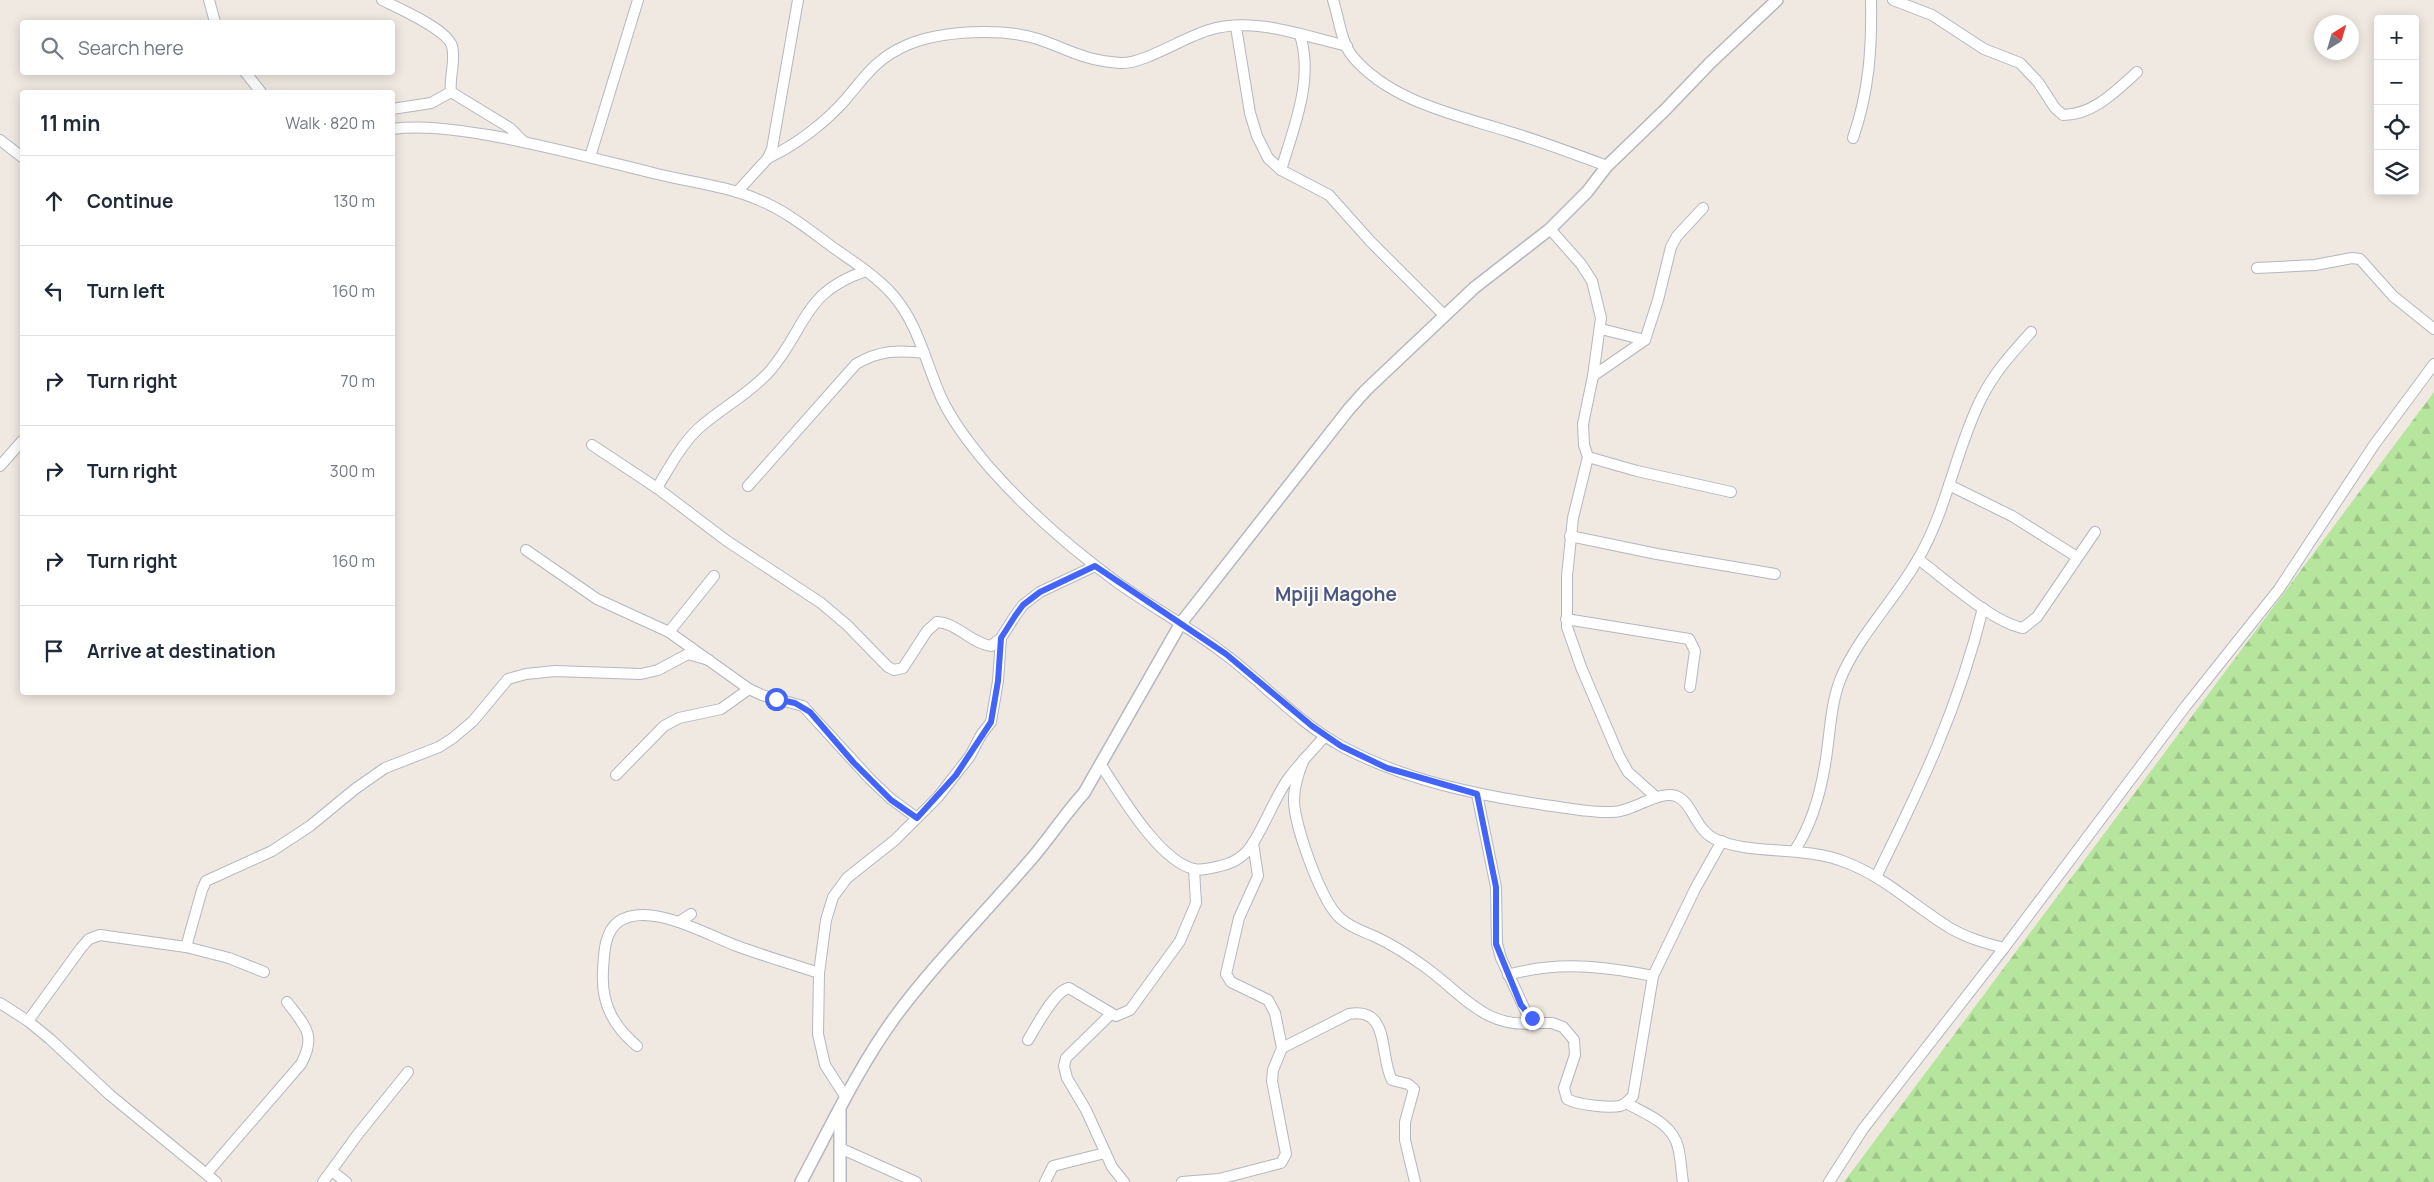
<!DOCTYPE html>
<html lang="en">
<head>
<meta charset="utf-8">
<style>
  body { margin:0; font-family:Manrope,sans-serif; background:#f2f2f3; color:#1f2937 }
  .controls { position:absolute; right:15px; top:15px; display:grid; overflow:hidden; border-radius:5px; box-shadow:0 2px 12px #0003 }
  .controls button { width:45px; height:45px; display:grid; place-items:center; padding:0; border:0; border-bottom:1px solid #e0e1e3; background:#fff; color:#1f2937; font:25px sans-serif }
  .compass { position:absolute; left:2314px; top:15px; width:45px; height:45px; border-radius:50%; background:#fff; box-shadow:0 2px 12px #0003; rotate:37deg }
  .stop { position:absolute; width:15px; height:15px; margin:-11px; border:4px solid #4264fb; border-radius:50%; background:#fff }
  .stop.end { background:#4264fb; border-color:#fff; box-shadow:0 1px 5px #0008 }
  .list { margin:0; padding:0; list-style:none }
  h2 { display:flex; justify-content:space-between; align-items:center; height:65px; margin:0; padding:0 20px; font-size:21px }
  h2 small { font-size:16px; font-weight:400; color:#747a83 }
  .list li { display:grid; grid-template-columns:32px 1fr auto; gap:15px; align-items:center; box-sizing:border-box; height:90px; padding:0 20px; border-top:1px solid #e0e1e3 }
  .list b { display:block; font-size:19px; white-space:nowrap }
  .list em { font-size:16px; font-style:normal; color:#747a83 }
  .icon { flex:none; width:28px; height:28px; fill:none; stroke:currentColor; stroke-width:2; stroke-linecap:round; stroke-linejoin:round }
  .map { position:relative; flex:none; width:2434px; height:1182px; overflow:hidden }
  .search { position:absolute; background:#fff; box-shadow:0 2px 12px #0003; left:20px; top:20px; width:375px; height:55px; display:flex; align-items:center; gap:12px; box-sizing:border-box; padding:0 18px; border-radius:5px; color:#747a83; font-size:19px }
  .panel { position:absolute; background:#fff; box-shadow:0 2px 12px #0003; left:20px; top:90px; width:375px; height:605px; border-radius:5px }
  .map>svg:first-child { display:block }
  .forest { fill:url(#forest-firs) }
  .lines { fill:none; stroke-linecap:round; stroke-linejoin:round }
  .minor-casing { stroke:#b4b7c1; stroke-width:12 }
  .tertiary-casing { stroke:#b4b7c1; stroke-width:14 }
  .minor { stroke:#fff; stroke-width:10 }
  .tertiary { stroke:#fff; stroke-width:11 }
  .route { stroke:#4264fb; stroke-width:6 }
  .labels { text-anchor:middle; dominant-baseline:central; stroke-width:4; stroke-linejoin:round; paint-order:stroke }
  .quarter-label { font-size:19px; font-weight:bold; fill:#4d5680; stroke:#fff }
</style>
</head>
<body>
<div class="map">
<svg width="2434" height="1182" viewBox="0 0 2434 1182">
  <defs>
    <pattern id="forest-firs" width="22" height="20" patternUnits="userSpaceOnUse" patternTransform="scale(1.25)"><rect width="22" height="20" fill="#b6e59e"/><path d="M5 1l3.5 6h-7zM16 11l3.5 6h-7z" fill="#9dc588"/></pattern>
  </defs>
  <rect width="100%" height="100%" fill="#efe9e1"/>
  <polygon class="forest" points="2434,392 2434,1182 1844,1182"/>
  <g class="lines">
    <g class="minor-casing">
      <g id="minor">
        <polyline points="209,0 215,22"/>
        <path d="M382,0C398,8 447,29 452,46C456,61 449,77 451,92L510,128L524,142"/>
        <path d="M1333,0C1339,18 1341,43 1353,57C1391,102 1457,115 1510,132C1543,142 1575,154 1607,166"/>
        <path d="M1893,0L1932,15L1984,49L2020,63L2038,82L2055,108L2063,115C2093,115 2116,91 2137,72"/>
        <polyline points="1236,27 1250,113 1257,136 1268,158 1281,170 1329,195 1371,242 1444,315"/>
        <polyline points="245,72 261,92"/>
        <polyline points="392,109 431,103 451,92"/>
        <path d="M392,129C424,125 457,130 488,135C545,145 600,160 657,174C690,182 727,186 759,200C786,211 808,229 831,246C852,261 875,275 892,294C918,323 925,361 941,397C953,423 971,446 990,468C1027,510 1073,550 1118,583C1152,607 1189,627 1222,652C1263,682 1298,723 1343,747C1405,780 1476,795 1545,805C1567,808 1590,813 1612,812C1633,812 1658,790 1676,796C1692,802 1695,828 1713,838C1749,856 1803,845 1845,862C1885,877 1914,906 1950,928C1967,938 1985,943 2004,948"/>
        <path d="M1853,138C1869,92 1872,48 1871,0"/>
        <polyline points="0,140 22,157"/>
        <polyline points="590,157 638,0"/>
        <path d="M768,158C796,145 826,122 846,99C866,75 877,58 907,45C942,30 1003,28 1038,39C1070,50 1085,61 1121,63C1144,64 1184,37 1209,30C1253,16 1304,36 1347,46"/>
        <path d="M1281,170C1294,127 1314,79 1300,35"/>
        <polyline points="737,192 768,158 772,149 798,0"/>
        <polyline points="1550,229 1581,264 1592,281 1601,318 1593,376 1583,424 1584,445 1588,457 1573,518 1567,576 1567,627 1581,667 1619,756 1628,772 1656,797"/>
        <polyline points="2257,268 2315,265 2352,258 2360,259 2393,296 2434,329"/>
        <polyline points="1601,329 1645,340"/>
        <polyline points="1593,376 1645,340 1658,300 1671,247 1677,236 1703,208"/>
        <path d="M592,445L657,488L727,541L821,603L847,625L888,667L894,670L903,668L927,631L937,622C957,623 971,643 991,646L1001,638"/>
        <polyline points="1588,457 1637,471 1731,492"/>
        <polyline points="0,466 22,441"/>
        <polyline points="1949,485 2012,516 2077,557"/>
        <path d="M748,486L856,364C880,350 898,350 924,353"/>
        <path d="M657,488C669,468 681,445 698,429C720,409 749,394 769,372C807,328 802,292 866,271"/>
        <polyline points="1570,536 1657,554 1775,574"/>
        <polyline points="526,550 597,599 669,632 749,689 762,695 803,706 870,779 891,799 917,818"/>
        <path d="M1918,559C1944,578 1993,623 2023,628L2037,617L2095,532"/>
        <polyline points="1566,619 1689,639 1695,651 1690,687"/>
        <polyline points="669,632 714,576"/>
        <path d="M1304,759C1299,772 1294,785 1294,800C1294,825 1321,901 1340,918C1351,928 1363,931 1376,937C1393,945 1410,956 1425,967C1464,995 1485,1030 1539,1023"/>
        <path d="M1101,765C1120,794 1159,861 1194,869C1202,871 1212,868 1220,866C1234,863 1246,855 1253,843C1266,823 1274,799 1288,779C1299,764 1313,750 1325,736"/>
        <polyline points="616,775 664,726 679,718 721,709 749,689"/>
        <path d="M1477,794L1496,887L1497,944L1501,958L1526,1012L1539,1023H1552L1563,1027L1574,1040L1575,1055L1564,1088L1567,1099C1578,1105 1608,1108 1620,1106C1626,1104 1629,1100 1633,1096L1653,976L1695,889L1722,841"/>
        <path d="M1795,850C1812,824 1820,795 1825,765C1830,736 1830,707 1840,680C1858,636 1895,600 1918,559C1947,510 1955,452 1980,401C1993,374 2011,354 2031,332"/>
        <path d="M1876,877C1921,786 1959,707 1983,608"/>
        <polyline points="679,922 691,914"/>
        <polyline points="186,947 202,890 206,881 272,851 310,826 355,789 385,768 439,747 453,738 473,721 508,679 526,674 555,671 641,674 658,670 688,654 709,660"/>
        <path d="M1508,975C1557,961 1603,966 1653,976"/>
        <polyline points="0,1003 28,1021 50,1039 110,1095 216,1182"/>
        <polyline points="1111,1014 1066,1058 1064,1066 1067,1078 1086,1110 1112,1167 1124,1182"/>
        <polyline points="28,1021 81,948 89,939 100,935 186,947 229,958 264,972"/>
        <path d="M1028,1040C1036,1027 1054,991 1069,988L1116,1016L1130,1010L1180,941L1196,903L1194,869"/>
        <path d="M637,1046C613,1026 601,1003 603,971C604,954 604,933 618,922C648,900 707,935 737,946C764,956 792,964 819,973"/>
        <path d="M1282,1048L1349,1014C1391,1006 1379,1057 1392,1080L1408,1084L1414,1089L1405,1122V1140L1415,1182"/>
        <polyline points="845,1096 825,1065 818,1034 819,973 826,920 833,897 847,878 895,840 938,797 970,756 981,735 991,722 998,681 1001,638 1015,616 1023,605 1040,592 1095,566"/>
        <path d="M1626,1103C1646,1114 1672,1123 1678,1147C1681,1158 1681,1171 1683,1182"/>
        <polyline points="842,1149 916,1182"/>
        <polyline points="332,1171 346,1182"/>
        <path d="M207,1173L301,1064C317,1035 305,1026 287,1002"/>
        <polyline points="323,1182 358,1134 408,1072"/>
        <polyline points="1045,1182 1053,1166 1105,1153"/>
        <polyline points="1182,1182 1219,1179 1273,1165 1281,1163 1286,1154 1272,1081 1273,1070 1282,1048 1275,1013 1268,1000 1231,982 1226,974 1239,918 1258,876 1253,843"/>
        <polyline points="1829,1182 1863,1129 2004,948 2185,707 2279,589 2374,445 2434,364"/>
      </g>
    </g>
    <g class="tertiary-casing">
      <g id="tertiary">
        <polyline points="840,1111 840,1182"/>
        <path d="M801,1182C831,1126 858,1068 895,1017C935,963 983,915 1027,864C1047,842 1063,816 1084,793L1181,623L1349,409L1366,390L1474,288L1550,229L1587,192L1607,166L1665,110L1710,63L1777,0"/>
      </g>
    </g>
    <use href="#minor" class="minor"/>
    <use href="#tertiary" class="tertiary"/>
  </g>
  <g class="lines">
    <polyline class="route" points="776,699 795,703 810,712 854,763 891,800 917,818 956,775 991,722 998,681 1001,638 1015,616 1023,605 1040,592 1095,566 1226,654 1312,726 1341,746 1387,768 1477,794 1496,887 1496,944 1521,1005 1532,1018"/>
  </g>
  <g class="labels">
    <g class="quarter-label">
      <text x="1336" y="594">Mpiji Magohe</text>
    </g>
  </g>
</svg>
<div class="controls">
<button>+</button>
<button>−</button>
<button><svg class="icon" aria-label="locate" viewBox="0 0 24 24"><circle cx="12" cy="12" r="6"/><path d="M12 2v4M12 18v4M2 12h4M18 12h4"/></svg></button>
<button><svg class="icon" aria-label="layers" viewBox="0 0 24 24"><path d="M12 4l9 5-9 5-9-5zM3 14l9 5 9-5"/></svg></button>
</div>
<svg class="compass" viewBox="-18 -18 36 36"><path d="M0-13l5 13h-10z" fill="#e53935"/><path d="M0 13l5-13h-10z" fill="#747a83"/></svg>
<div class="stop" style="left:776px;top:699px"></div>
<div class="stop end" style="left:1532px;top:1018px"></div>
<div class="search"><svg class="icon" aria-label="search" viewBox="0 0 24 24"><circle cx="10" cy="10" r="6"/><path d="M15 15l6 6"/></svg>Search here</div>
<section class="panel">
<h2>11 min<small>Walk · 820 m</small></h2>
<ul class="list">
<li><svg class="icon" aria-label="ahead" viewBox="0 0 24 24"><path d="M12 20V5M6 11l6-6 6 6"/></svg><div><b>Continue</b></div><em>130 m</em></li>
<li><svg class="icon" aria-label="left" viewBox="0 0 24 24"><path d="M17 20v-9H6M10 6l-5 5 5 5"/></svg><div><b>Turn left</b></div><em>160 m</em></li>
<li><svg class="icon" aria-label="right" viewBox="0 0 24 24"><path d="M7 20v-9h11M14 6l5 5-5 5"/></svg><div><b>Turn right</b></div><em>70 m</em></li>
<li><svg class="icon" aria-label="right" viewBox="0 0 24 24"><path d="M7 20v-9h11M14 6l5 5-5 5"/></svg><div><b>Turn right</b></div><em>300 m</em></li>
<li><svg class="icon" aria-label="right" viewBox="0 0 24 24"><path d="M7 20v-9h11M14 6l5 5-5 5"/></svg><div><b>Turn right</b></div><em>160 m</em></li>
<li><svg class="icon" aria-label="arrive" viewBox="0 0 24 24"><path d="M6 21V4h12l-3 4 3 4H6"/></svg><div><b>Arrive at destination</b></div></li>
</ul>
</section>
</div>
</body>
</html>
